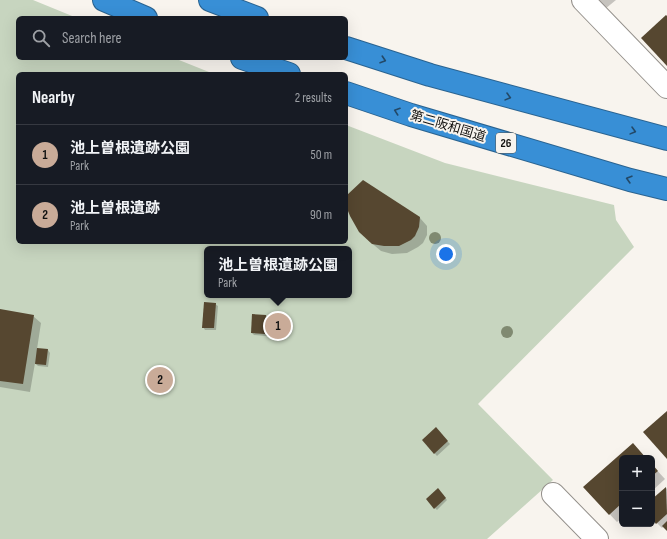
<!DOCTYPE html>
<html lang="en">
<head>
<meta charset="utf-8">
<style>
  body { margin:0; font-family:"Sofia Sans Condensed","Noto Sans JP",sans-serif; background:#242831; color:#f1f3f6 }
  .controls { position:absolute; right:12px; bottom:12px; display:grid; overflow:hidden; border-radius:6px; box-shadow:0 4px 16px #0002 }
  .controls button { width:36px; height:36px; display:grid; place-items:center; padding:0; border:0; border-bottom:1px solid #363941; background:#171b24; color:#f1f3f6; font:20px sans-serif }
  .you { position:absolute; left:446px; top:254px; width:14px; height:14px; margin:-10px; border:3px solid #fff; border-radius:50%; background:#1a73e8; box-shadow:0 0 0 6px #1a73e833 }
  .badge { display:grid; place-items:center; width:26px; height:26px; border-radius:50%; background:#c9ab98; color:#111; font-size:13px; font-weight:700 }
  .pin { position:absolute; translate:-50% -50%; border:2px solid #fff; box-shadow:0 1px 4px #0006 }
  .popup { position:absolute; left:204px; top:246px; width:148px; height:52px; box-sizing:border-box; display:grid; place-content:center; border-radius:6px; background:#171b24; filter:drop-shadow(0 1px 3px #0005); font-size:13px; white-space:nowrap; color:#9ea1a6 }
  .popup b { font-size:15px; color:#f1f3f6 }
  .popup::after { content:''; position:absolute; left:50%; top:100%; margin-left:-8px; border:8px solid transparent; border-top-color:#171b24 }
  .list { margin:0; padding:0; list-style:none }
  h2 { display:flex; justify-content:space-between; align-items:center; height:52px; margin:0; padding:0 16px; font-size:17px }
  h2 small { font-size:13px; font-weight:400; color:#9ea1a6 }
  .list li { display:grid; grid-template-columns:26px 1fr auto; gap:12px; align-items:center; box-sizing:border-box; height:60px; padding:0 16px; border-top:1px solid #363941 }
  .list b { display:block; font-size:15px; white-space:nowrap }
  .list p { margin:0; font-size:13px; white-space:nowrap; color:#9ea1a6 }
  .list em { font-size:13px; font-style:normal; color:#9ea1a6 }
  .icon { flex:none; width:22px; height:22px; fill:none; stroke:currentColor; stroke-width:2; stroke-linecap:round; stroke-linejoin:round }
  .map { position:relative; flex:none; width:667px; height:539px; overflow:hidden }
  .search { position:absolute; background:#171b24; box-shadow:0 4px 16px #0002; left:16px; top:16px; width:332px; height:44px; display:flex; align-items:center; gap:10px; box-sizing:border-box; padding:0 14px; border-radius:6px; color:#9ea1a6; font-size:15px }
  .panel { position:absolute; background:#171b24; box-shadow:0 4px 16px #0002; left:16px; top:72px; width:332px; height:172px; border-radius:6px }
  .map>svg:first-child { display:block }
  .green { fill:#c7d5bf; fill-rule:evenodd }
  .shadow { fill:#0003 }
  .building { fill:#564730 }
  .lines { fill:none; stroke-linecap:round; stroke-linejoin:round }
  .minor-casing { stroke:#94908b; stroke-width:24 }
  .highway-casing { stroke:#2a6390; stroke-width:24 }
  .minor { stroke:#fff; stroke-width:22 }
  .highway { stroke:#388fd6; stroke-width:22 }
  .tree { fill:#808a71 }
  .oneway { stroke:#234968 }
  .labels { text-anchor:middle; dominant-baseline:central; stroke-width:4; stroke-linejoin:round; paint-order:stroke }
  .shield { fill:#f8f4ee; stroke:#565451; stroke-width:1 }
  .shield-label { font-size:12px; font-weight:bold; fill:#11100e }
  .street-label { font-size:13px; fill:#11100e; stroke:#f8f4ee }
</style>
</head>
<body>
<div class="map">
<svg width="667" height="539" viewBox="0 0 667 539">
  <rect width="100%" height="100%" fill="#f8f4ee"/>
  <path class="green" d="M0,0H33L77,18H18V58H174L214,74H18V242H346V125L445,163L614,205L616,220L634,247L478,404L553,480L487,539H0ZM207,249H349V295H207Z"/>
  <g class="shadow">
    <polygon points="597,0 616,0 605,9"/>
    <polygon points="346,198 420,218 427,226 427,235 423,243 418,247 407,253 392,254 381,251 368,240"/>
    <polygon points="215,304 218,306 216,330 205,330 203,327"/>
    <polygon points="0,311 33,316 41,323 37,349 48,350 50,353 48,367 38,366 35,363 30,392 0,387"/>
    <polygon points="253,315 266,315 268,318 267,336 254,335 252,333"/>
    <polygon points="436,429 450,444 437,456 423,440"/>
    <polygon points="633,444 646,458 622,458 622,518 617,522 584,487"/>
    <polygon points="652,465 665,479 652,491"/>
    <polygon points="666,488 667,489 667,530 664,526 662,528 652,518 652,501"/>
    <polygon points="438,490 447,500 437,510 427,500"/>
  </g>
  <g class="building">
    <polygon points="666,15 667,16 667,66 641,38"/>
    <polygon points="363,180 420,217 419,227 415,236 411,240 399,246 384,246 372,244 359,232 350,216 346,206 346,196"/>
    <polygon points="204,302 216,303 214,328 202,328"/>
    <polygon points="0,309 34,315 23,384 0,381"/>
    <polygon points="252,314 266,315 265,334 251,333"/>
    <polygon points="37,348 48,349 46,365 35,364"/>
    <polygon points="667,411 667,459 643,432"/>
    <polygon points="436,427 448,441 434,454 422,440"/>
    <polygon points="633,443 646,458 622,458 622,503 609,515 583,487"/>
    <polygon points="652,464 658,471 652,476"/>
    <polygon points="666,487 667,514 656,524 652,519 652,499"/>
    <polygon points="438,488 446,498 434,509 426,499"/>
    <polygon points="667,521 667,531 662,526"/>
  </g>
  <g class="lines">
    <g class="minor-casing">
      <g id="minor">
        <polyline points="583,0 667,87"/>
        <polyline points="553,494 597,539"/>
      </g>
    </g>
    <g class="highway-casing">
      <g id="highway">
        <polyline points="104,0 146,18"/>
        <polyline points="210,0 257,18"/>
        <polyline points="346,48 430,75 667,139"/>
        <polyline points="242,58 289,74"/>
        <polyline points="346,93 411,115 630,180 667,189"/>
      </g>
    </g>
    <use href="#minor" class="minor"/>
    <use href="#highway" class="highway"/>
  </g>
  <g class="tree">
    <circle cx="435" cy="238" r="6"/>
    <circle cx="507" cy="332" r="6"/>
  </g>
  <defs><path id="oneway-chevron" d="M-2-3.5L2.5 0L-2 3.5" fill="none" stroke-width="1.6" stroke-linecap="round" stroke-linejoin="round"/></defs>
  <g class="oneway">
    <use href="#oneway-chevron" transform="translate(383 60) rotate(18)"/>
    <use href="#oneway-chevron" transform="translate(508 97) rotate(15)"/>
    <use href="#oneway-chevron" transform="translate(397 111) rotate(-161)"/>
    <use href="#oneway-chevron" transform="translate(633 131) rotate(15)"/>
    <use href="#oneway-chevron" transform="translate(629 179) rotate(-164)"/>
  </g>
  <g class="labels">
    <rect class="shield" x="496" y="133" width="20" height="20" rx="3"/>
    <g class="shield-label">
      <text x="506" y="143">26</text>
    </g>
    <g class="street-label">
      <text transform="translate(448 126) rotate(17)">第二阪和国道</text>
    </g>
  </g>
</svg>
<div class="controls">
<button>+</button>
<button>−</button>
</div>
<div class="you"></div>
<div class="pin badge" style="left:278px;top:326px">1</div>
<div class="popup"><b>池上曽根遺跡公園</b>Park</div>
<div class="pin badge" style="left:160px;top:380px">2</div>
<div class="search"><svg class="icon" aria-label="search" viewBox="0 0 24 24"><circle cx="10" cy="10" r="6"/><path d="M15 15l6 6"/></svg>Search here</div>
<section class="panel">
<h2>Nearby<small>2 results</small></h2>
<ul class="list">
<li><span class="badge">1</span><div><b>池上曽根遺跡公園</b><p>Park</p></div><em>50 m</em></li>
<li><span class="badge">2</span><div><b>池上曽根遺跡</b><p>Park</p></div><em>90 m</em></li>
</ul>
</section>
</div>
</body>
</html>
